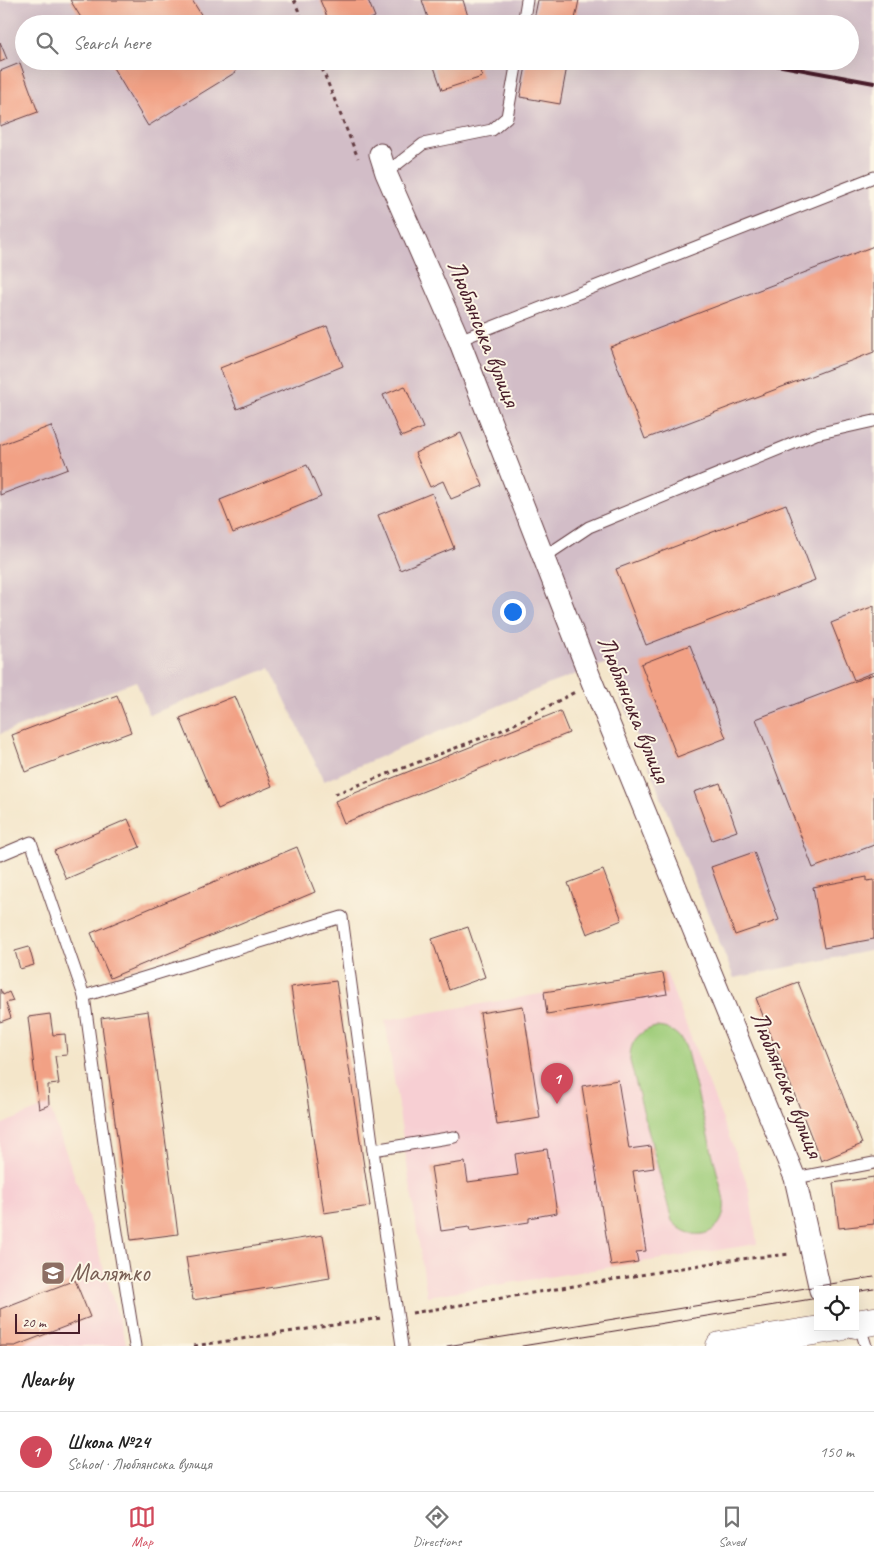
<!DOCTYPE html>
<html lang="en">
<head>
<meta charset="utf-8">
<style>
  body { margin:0; font-family:Caveat,sans-serif; background:#f6f6f6; color:#222 }
  .controls { position:absolute; right:15px; bottom:15px; display:grid; overflow:hidden; border-radius:0px; box-shadow:0 5px 20px #0002 }
  .controls button { width:45px; height:45px; display:grid; place-items:center; padding:0; border:0; border-bottom:1px solid #e0e0e0; background:#fff; color:#222; font:25px sans-serif }
  .scale { position:absolute; left:15px; bottom:12px; width:65px; box-sizing:border-box; padding-left:5px; border:2px solid #4a1f2b; border-top:0; font-size:14px; line-height:18px; white-space:nowrap; color:#4a1f2b; -webkit-text-stroke:4px #fcf5e5; paint-order:stroke }
  .you { position:absolute; left:512px; top:611px; width:18px; height:18px; margin:-12px; border:4px solid #fff; border-radius:50%; background:#1a73e8; box-shadow:0 0 0 8px #1a73e833 }
  .badge { display:grid; place-items:center; width:32px; height:32px; border-radius:50%; background:#d1495b; color:#fff; font-size:16px; font-weight:700 }
  .pin { position:absolute; translate:-50% -41px; filter:drop-shadow(0 1px 2px #0008) }
  .pin::after { content:''; position:absolute; top:26px; width:18px; height:15px; background:inherit; clip-path:polygon(0 0,100% 0,50% 100%) }
  .list { margin:0; padding:0; list-style:none }
  h2 { display:flex; justify-content:space-between; align-items:center; height:65px; margin:0; padding:0 20px; font-size:21px }
  h2 small { font-size:16px; font-weight:400; color:#767676 }
  .list li { display:grid; grid-template-columns:32px 1fr auto; gap:15px; align-items:center; box-sizing:border-box; height:80px; padding:0 20px; border-top:1px solid #e0e0e0 }
  .list b { display:block; font-size:19px; white-space:nowrap }
  .list p { margin:0; font-size:16px; white-space:nowrap; color:#767676 }
  .list em { font-size:16px; font-style:normal; color:#767676 }
  .icon { flex:none; width:28px; height:28px; fill:none; stroke:currentColor; stroke-width:2; stroke-linecap:round; stroke-linejoin:round }
  .map { position:relative; flex:none; width:874px; height:1346px; overflow:hidden }
  .search { position:absolute; background:#fff; box-shadow:0 5px 20px #0002; left:15px; right:15px; top:15px; height:55px; display:flex; align-items:center; gap:12px; box-sizing:border-box; padding:0 18px; border-radius:28px; color:#767676; font-size:19px }
  .sheet { height:145px; background:#fff }
  nav { display:flex; justify-content:space-around; align-items:center; box-sizing:border-box; height:70px; border-top:1px solid #e0e0e0; background:#fff; font-size:14px; color:#767676 }
  nav a { display:grid; justify-items:center; gap:2px }
  nav .on { color:#d1495b }
  .map>svg:first-child { display:block }
  .built { fill:#f7cfd3 }
  .industrial { fill:#d2bdc7; fill-rule:evenodd }
  .green { fill:#a0cd7b; stroke:#757653 }
  .building { fill:#f2a185 }
  .lines { fill:none; stroke-linecap:round; stroke-linejoin:round }
  .lane-casing { stroke:#643d43; stroke-width:13 }
  .street-casing { stroke:#643d43; stroke-width:23 }
  .secondary-casing { stroke:#643d43; stroke-width:29 }
  .path { stroke:#643d43; stroke-width:3; stroke-dasharray:4 4; stroke-linecap:butt }
  .lane { stroke:#fff; stroke-width:11 }
  .street { stroke:#fff; stroke-width:21 }
  .secondary { stroke:#fff; stroke-width:28 }
  .tram { stroke:#4a1f2b; stroke-width:1 }
  .rail { stroke:#4a1f2b; stroke-width:4 }
  .labels { text-anchor:middle; dominant-baseline:central; stroke-width:4; stroke-linejoin:round; paint-order:stroke }
  .street-label { font-size:25px; fill:#4a1f2b; stroke:#fcf5e5 }
  .education-label { font-size:25px; fill:#785e54; stroke:#fcf5e5; text-anchor:start }
</style>
</head>
<body>
<div class="map">
<svg width="874" height="1346" viewBox="0 0 874 1346">
  <rect width="100%" height="100%" fill="#fcf5e5"/>
  <filter id="ink" filterUnits="userSpaceOnUse"><feTurbulence type="fractalNoise" baseFrequency=".02" numOctaves="2"/><feDisplacementMap in="SourceGraphic" scale="10" xChannelSelector="R" yChannelSelector="G"/><feConvolveMatrix kernelMatrix="1 2 1 2 8 2 1 2 1" color-interpolation-filters="sRGB"/></filter>
  <filter id="wash" filterUnits="userSpaceOnUse"><feTurbulence type="fractalNoise" baseFrequency=".0096" numOctaves="4" result="noise"/><feDisplacementMap in="SourceGraphic" scale="20" xChannelSelector="R" yChannelSelector="G"/><feGaussianBlur stdDeviation="1.12" result="paint"/><feColorMatrix in="noise" values="0 0 0 0 0 0 0 0 0 0 0 0 0 0 0 0 0 1.4 0 .05"/><feComposite in="paint" operator="in"/></filter>
  <g filter="url(#wash)">
    <rect width="100%" height="100%" fill="#f4e6ca"/>
    <g class="built">
      <polygon points="666,973 749,1188 757,1244 427,1296 385,1020"/>
      <polygon points="49,1105 83,1200 127,1346 0,1346 0,1125"/>
    </g>
    <path class="industrial" d="M0,0H874V950L734,978L607,663L552,683L324,781L270,668L149,715L136,681L0,734ZM24,24H850V61H24Z"/>
    <path class="green" d="M656,1027C671,1028 680,1034 686,1048L724,1200C728,1234 693,1246 672,1221L630,1061C629,1043 638,1031 656,1027Z"/>
    <g id="blocks">
      <g class="building">
        <polygon points="70,0 192,0 207,24 85,24"/>
        <polygon points="320,0 368,0 375,17 359,24 330,24"/>
        <polygon points="422,0 463,0 470,23 430,24"/>
        <polygon points="538,0 579,0 574,24 533,24"/>
        <polygon points="0,42 7,59 0,62"/>
        <polygon points="109,61 230,61 236,72 148,126"/>
        <polygon points="432,61 477,61 482,77 442,90"/>
        <polygon points="527,61 568,61 560,104 520,97"/>
        <polygon points="20,63 38,112 0,126 0,71"/>
        <polygon points="874,246 874,352 645,439 610,347"/>
        <polygon points="327,326 343,366 237,409 220,368"/>
        <polygon points="405,386 423,428 401,437 383,395"/>
        <polygon points="51,426 68,469 0,495 0,445"/>
        <polygon points="461,433 483,486 451,499 443,481 430,487 415,453"/>
        <polygon points="307,465 321,497 233,533 220,500"/>
        <polygon points="432,493 454,548 400,570 378,515"/>
        <polygon points="786,504 815,580 646,645 616,569"/>
        <polygon points="874,606 874,672 854,680 831,623"/>
        <polygon points="690,645 726,738 677,757 641,664"/>
        <polygon points="874,674 874,845 813,868 756,719"/>
        <polygon points="117,695 131,732 25,772 12,735"/>
        <polygon points="235,696 272,786 218,809 180,718"/>
        <polygon points="560,711 569,733 344,823 335,801"/>
        <polygon points="720,783 737,831 712,840 694,792"/>
        <polygon points="128,819 140,847 66,879 54,851"/>
        <polygon points="297,847 315,892 110,978 91,933"/>
        <polygon points="754,852 779,920 735,935 711,867"/>
        <polygon points="603,870 622,920 587,934 568,883"/>
        <polygon points="867,877 867,881 874,880 874,939 824,948 813,887"/>
        <polygon points="468,927 485,977 449,990 432,939"/>
        <polygon points="29,947 34,965 20,969 15,951"/>
        <polygon points="663,973 667,994 547,1014 544,992"/>
        <polygon points="336,981 370,1206 324,1213 291,987"/>
        <polygon points="798,982 862,1144 821,1161 756,998"/>
        <polygon points="0,989 3,995 9,992 13,1001 6,1003 11,1018 0,1022"/>
        <polygon points="523,1006 540,1118 497,1125 480,1013"/>
        <polygon points="148,1011 178,1234 131,1240 101,1018"/>
        <polygon points="50,1014 53,1035 65,1034 67,1055 55,1056 59,1084 48,1085 49,1105 39,1109 28,1017"/>
        <polygon points="618,1080 629,1149 651,1146 654,1168 633,1171 646,1251 636,1252 638,1262 611,1266 582,1086"/>
        <polygon points="547,1149 557,1213 529,1218 529,1222 470,1231 469,1227 441,1231 431,1167 465,1162 468,1182 518,1175 515,1154"/>
        <polygon points="874,1177 874,1224 839,1228 833,1183"/>
        <polygon points="323,1235 330,1278 193,1300 186,1257"/>
        <polygon points="75,1280 90,1317 15,1346 0,1346 0,1309"/>
      </g>
    </g>
  </g>
  <g filter="url(#ink)">
    <use href="#blocks" fill-opacity="0" stroke="#643d43" stroke-width="1"/>
    <g class="lines">
      <g class="lane-casing">
        <g id="lane">
          <polyline points="523,24 527,0"/>
          <polyline points="386,173 423,144 492,130 507,117 517,61"/>
          <polyline points="459,340 874,177"/>
          <polyline points="544,557 589,527 816,434 874,421"/>
          <polyline points="0,855 31,842 84,996 342,917 373,1150 402,1346"/>
          <polyline points="84,996 112,1201 135,1346"/>
          <polyline points="373,1150 454,1137"/>
          <polyline points="795,1178 874,1163"/>
          <polyline points="859,1324 866,1346"/>
        </g>
      </g>
      <g class="street-casing">
        <polyline id="street" points="380,154 386,173 459,340 592,682 795,1178 820,1290"/>
      </g>
      <g class="secondary-casing">
        <g id="secondary">
          <polyline points="855,1324 874,1321"/>
          <polyline points="720,1346 839,1327"/>
        </g>
      </g>
      <g class="path">
        <polyline points="294,0 304,24"/>
        <polyline points="319,61 358,158"/>
        <polyline points="335,794 505,729 575,692"/>
        <polyline points="412,1313 730,1260 791,1254"/>
        <polyline points="194,1346 381,1318"/>
      </g>
      <use href="#lane" class="lane"/>
      <use href="#street" class="street"/>
      <use href="#secondary" class="secondary"/>
      <g class="tram">
        <polyline points="855,1292 874,1289"/>
        <polyline points="447,1346 874,1277"/>
        <polyline points="522,1346 818,1298"/>
      </g>
      <polyline class="rail" points="755,61 874,83"/>
    </g>
  </g>
  <defs>
    <g id="school-square" transform="scale(1.25)"><rect x="-9" y="-9" width="18" height="18" rx="4" fill="#8d6e63" stroke="#fcf5e5"/><path d="M0-5L7-2L0 1L-7-2ZM-4 1L0 2.5L4 1V4Q0 6-4 4Z" fill="#fff"/></g>
  </defs>
  <g fill-rule="evenodd">
    <use href="#school-square" x="53" y="1273"/>
  </g>
  <g class="labels">
    <g class="street-label">
      <text transform="translate(484 333) rotate(68)">Люблянська вулиця</text>
      <text transform="translate(634 709) rotate(68)">Люблянська вулиця</text>
      <text transform="translate(787 1084) rotate(68)">Люблянська вулиця</text>
    </g>
    <g class="education-label">
      <text x="70" y="1273">Малятко</text>
    </g>
  </g>
</svg>
<div class="controls">
<button><svg class="icon" aria-label="locate" viewBox="0 0 24 24"><circle cx="12" cy="12" r="6"/><path d="M12 2v4M12 18v4M2 12h4M18 12h4"/></svg></button>
</div>
<div class="scale">20 m</div>
<div class="you"></div>
<div class="pin badge" style="left:557px;top:1104px">1</div>
<div class="search"><svg class="icon" aria-label="search" viewBox="0 0 24 24"><circle cx="10" cy="10" r="6"/><path d="M15 15l6 6"/></svg>Search here</div>
</div>
<section class="sheet">
<h2>Nearby<small></small></h2>
<ul class="list">
<li><span class="badge">1</span><div><b>Школа №24</b><p>School · Люблянська вулиця</p></div><em>150 m</em></li>
</ul>
</section>
<nav>
<a class="on"><svg class="icon" aria-label="map" viewBox="0 0 24 24"><path d="M3 6l6-2 6 2 6-2v14l-6 2-6-2-6 2zM9 4v14M15 6v14"/></svg>Map</a>
<a><svg class="icon" aria-label="directions" viewBox="0 0 24 24"><path d="M12 3l9 9-9 9-9-9zM9 14v-3h6M13 9l2 2-2 2"/></svg>Directions</a>
<a><svg class="icon" aria-label="saved" viewBox="0 0 24 24"><path d="M7 4h10v16l-5-4-5 4z"/></svg>Saved</a>
</nav>
</body>
</html>
